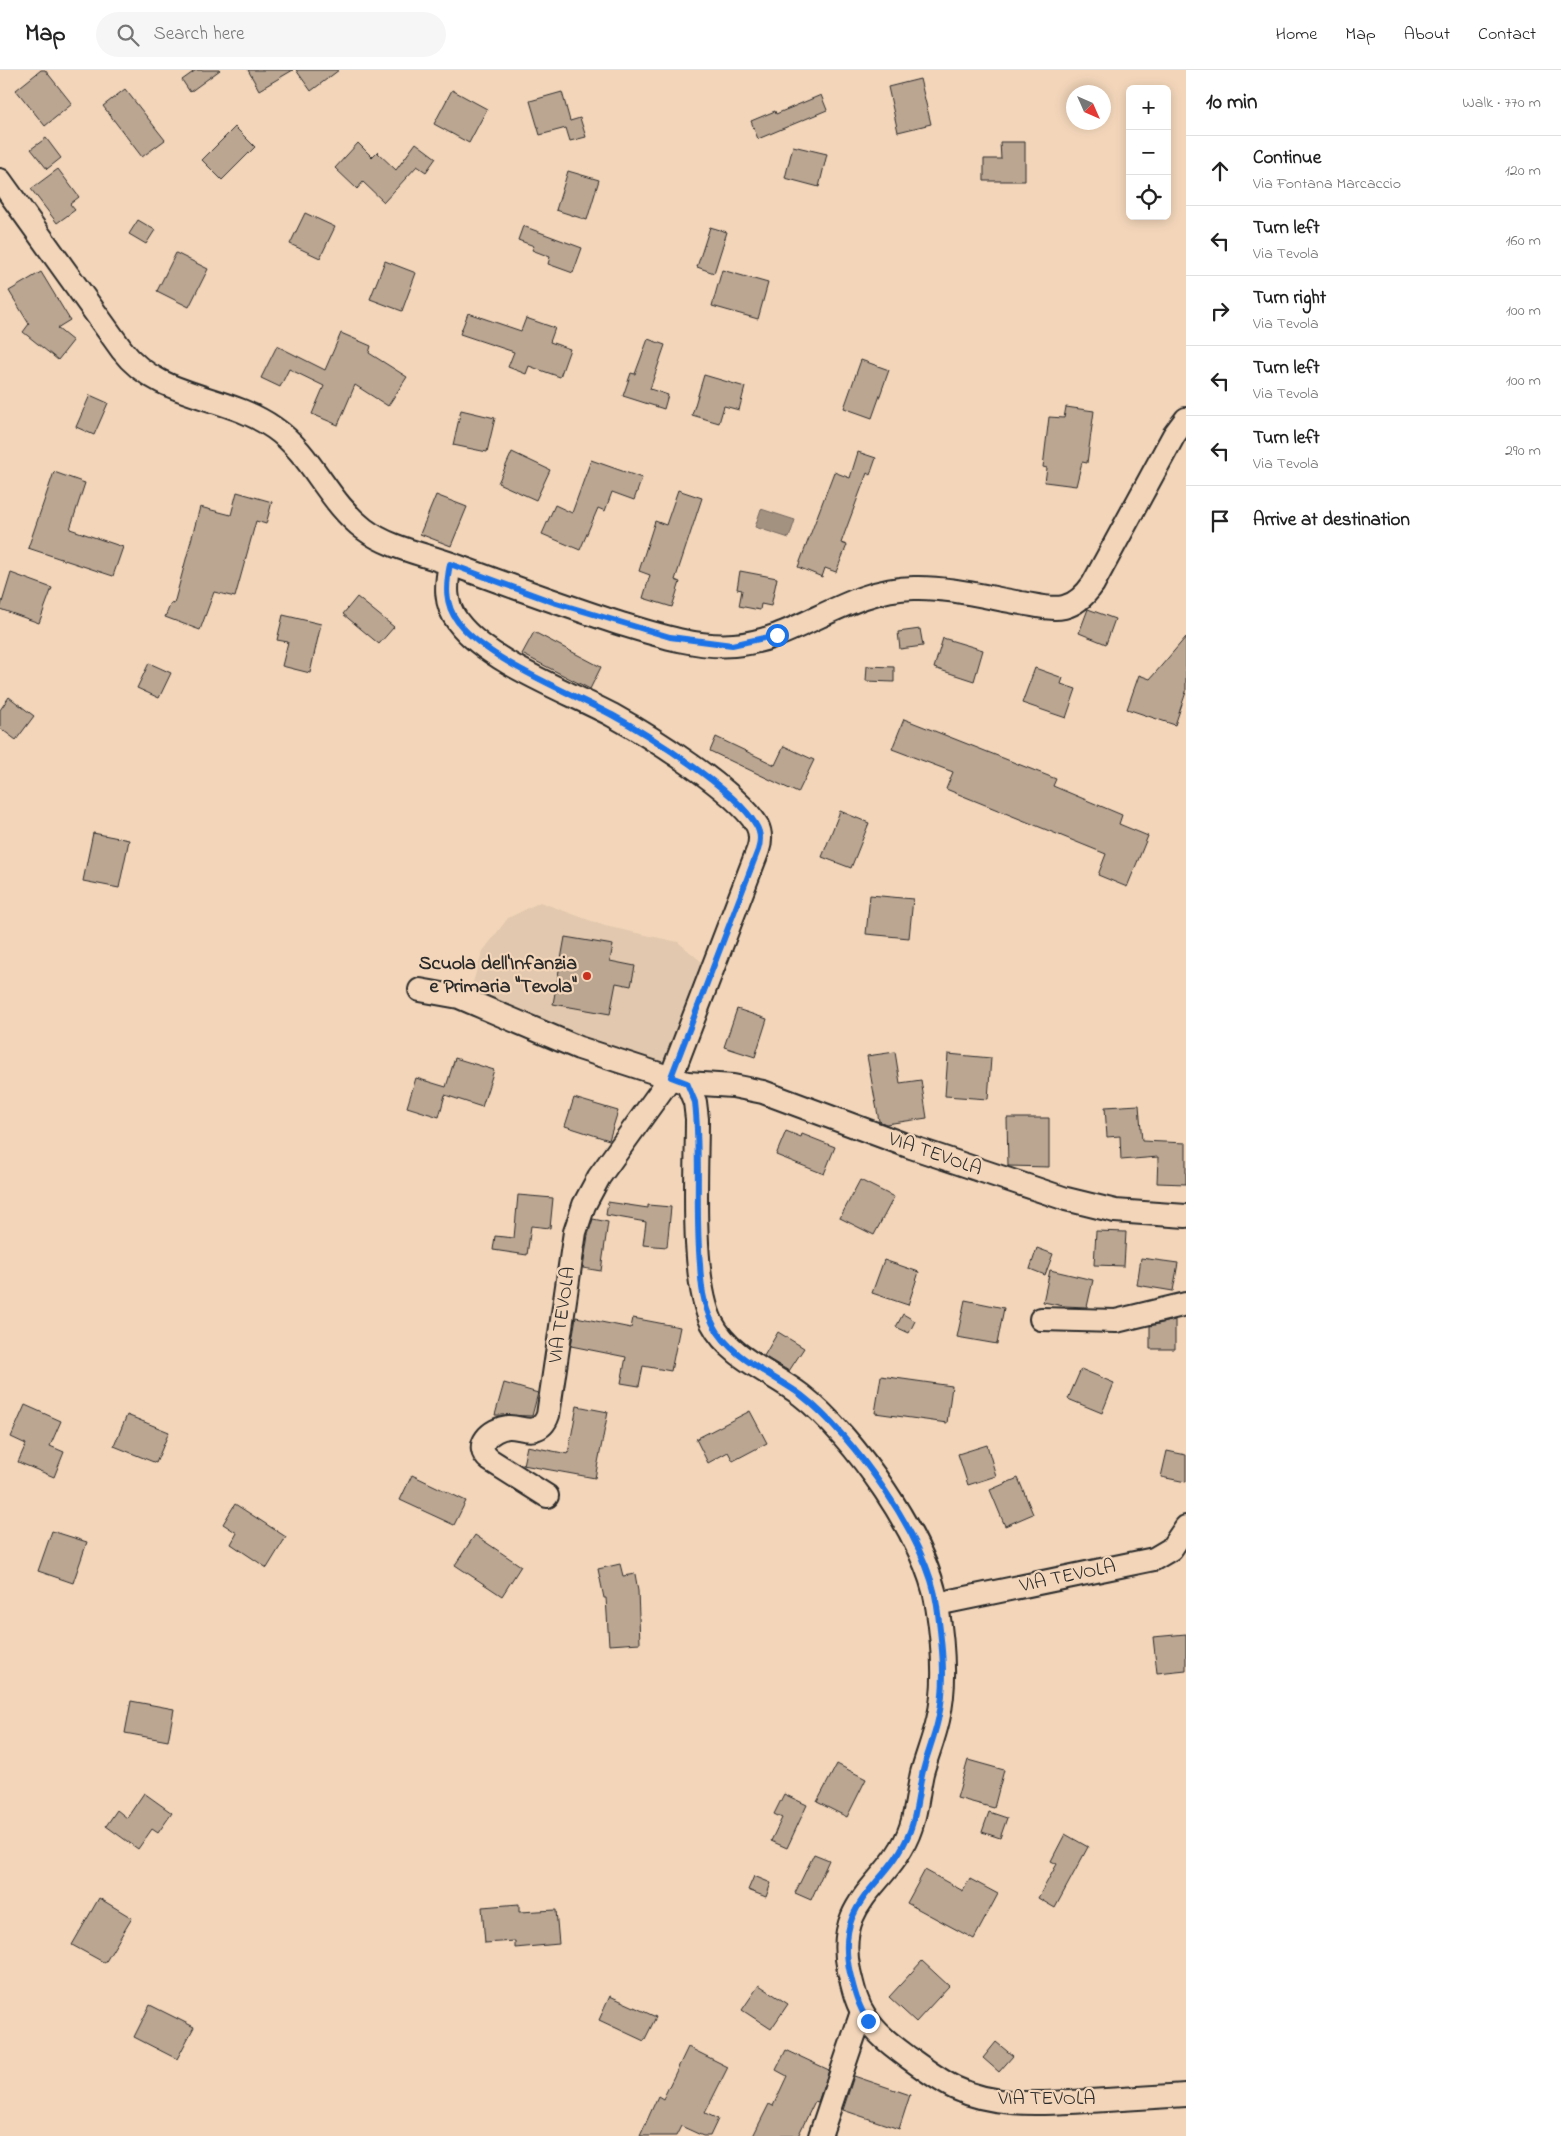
<!DOCTYPE html>
<html lang="en">
<head>
<meta charset="utf-8">
<style>
  body { margin:0; font-family:"Indie Flower",sans-serif; background:#f6f6f6; color:#222 }
  .controls { position:absolute; right:15px; top:15px; display:grid; overflow:hidden; border-radius:8px; box-shadow:0 2px 12px #0003 }
  .controls button { width:45px; height:45px; display:grid; place-items:center; padding:0; border:0; border-bottom:1px solid #e0e0e0; background:#fff; color:#222; font:25px sans-serif }
  .compass { position:absolute; left:1066px; top:15px; width:45px; height:45px; border-radius:50%; background:#fff; box-shadow:0 2px 12px #0003; rotate:135deg }
  .stop { position:absolute; width:15px; height:15px; margin:-11px; border:4px solid #1a73e8; border-radius:50%; background:#fff }
  .stop.end { background:#1a73e8; border-color:#fff; box-shadow:0 1px 5px #0008 }
  .list { margin:0; padding:0; list-style:none }
  h2 { display:flex; justify-content:space-between; align-items:center; height:65px; margin:0; padding:0 20px; font-size:21px }
  h2 small { font-size:16px; font-weight:400; color:#767676 }
  .list li { display:grid; grid-template-columns:32px 1fr auto; gap:15px; align-items:center; box-sizing:border-box; height:70px; padding:0 20px; border-top:1px solid #e0e0e0 }
  .list b { display:block; font-size:19px; white-space:nowrap }
  .list p { margin:0; font-size:16px; white-space:nowrap; color:#767676 }
  .list em { font-size:16px; font-style:normal; color:#767676 }
  .icon { flex:none; width:28px; height:28px; fill:none; stroke:currentColor; stroke-width:2; stroke-linecap:round; stroke-linejoin:round }
  .map { position:relative; flex:none; width:1186px; height:2066px; overflow:hidden }
  header { display:flex; align-items:center; gap:30px; box-sizing:border-box; height:70px; padding:0 25px; background:#fff; border-bottom:1px solid #e0e0e0 }
  header strong { font-size:24px }
  nav { display:flex; gap:28px; margin-inline-start:auto; font-size:18px }
  .search { width:350px; height:45px; background:#f6f6f6; display:flex; align-items:center; gap:12px; box-sizing:border-box; padding:0 18px; border-radius:28px; color:#767676; font-size:19px }
  main { display:flex }
  aside { flex:1; background:#fff }
  .map>svg:first-child { display:block }
  .built { fill:#e2c8ae }
  .water { fill:#a49281; stroke:#74695f }
  .building { fill:#bba692; stroke:#2b2b2b }
  .lines { fill:none; stroke-linecap:round; stroke-linejoin:round }
  .street-casing { stroke:#2b2b2b; stroke-width:26 }
  .street { stroke:#f3d6ba; stroke-width:22 }
  .route { stroke:#1a73e8; stroke-width:6 }
  .poi-dot { fill:#c8321e; stroke:#f3d6ba; stroke-width:2 }
  .labels { text-anchor:middle; dominant-baseline:central; stroke-width:4.5; stroke-linejoin:round; paint-order:stroke }
  .poi-label { font-size:20px; font-weight:bold; fill:#2b2b2b; stroke:#f3d6ba; text-anchor:end }
  .street-label { font-size:20px; fill:#2b2b2b; stroke:#f3d6ba }
</style>
</head>
<body>
<header>
<strong>Map</strong>
<div class="search"><svg class="icon" aria-label="search" viewBox="0 0 24 24"><circle cx="10" cy="10" r="6"/><path d="M15 15l6 6"/></svg>Search here</div>
<nav><a>Home</a><a>Map</a><a>About</a><a>Contact</a></nav>
</header>
<main>
<div class="map">
<svg width="1186" height="2066" viewBox="0 0 1186 2066">
  <rect width="100%" height="100%" fill="#f3d6ba"/>
  <filter id="ink" filterUnits="userSpaceOnUse"><feTurbulence type="fractalNoise" baseFrequency=".02" numOctaves="2"/><feDisplacementMap in="SourceGraphic" scale="10" xChannelSelector="R" yChannelSelector="G"/><feConvolveMatrix kernelMatrix="1 2 1 2 8 2 1 2 1" color-interpolation-filters="sRGB"/></filter>
  <g filter="url(#ink)">
    <polygon class="built" points="540,832 605,856 678,872 703,893 666,997 577,975 471,918 483,881 508,848"/>
    <polygon class="water" points="761,439 795,450 789,468 755,457"/>
    <g class="building">
      <polygon points="41,0 45,0 72,34 45,56 16,20"/>
      <polygon points="196,0 220,0 190,22 182,10"/>
      <polygon points="248,0 293,0 259,20"/>
      <polygon points="296,0 339,0 311,21"/>
      <polygon points="920,9 931,54 898,62 888,17"/>
      <polygon points="125,19 165,70 142,87 103,36"/>
      <polygon points="452,20 487,39 469,73 434,54"/>
      <polygon points="562,22 570,51 580,48 586,67 570,71 566,58 540,65 530,31"/>
      <polygon points="821,25 827,40 758,69 751,51 775,41 776,44"/>
      <polygon points="235,57 255,77 222,110 202,90"/>
      <polygon points="46,68 61,88 47,99 31,79"/>
      <polygon points="1000,72 1025,72 1025,111 984,111 984,89 1001,89"/>
      <polygon points="358,73 372,87 377,82 396,100 416,73 436,88 426,102 417,96 384,132 363,112 357,119 335,98"/>
      <polygon points="793,76 827,84 819,117 785,108"/>
      <polygon points="58,99 79,127 70,134 75,140 57,153 31,119"/>
      <polygon points="568,101 599,110 587,150 556,140"/>
      <polygon points="305,143 335,157 320,188 290,174"/>
      <polygon points="138,150 155,160 146,174 129,164"/>
      <polygon points="523,156 582,178 573,203 548,194 550,187 532,180 534,176 518,170"/>
      <polygon points="710,157 727,162 714,203 697,197"/>
      <polygon points="176,183 208,199 189,237 157,221"/>
      <polygon points="385,191 416,203 402,241 370,229"/>
      <polygon points="722,200 768,213 758,249 712,236"/>
      <polygon points="41,202 70,250 57,258 73,271 58,290 23,262 29,254 9,221"/>
      <polygon points="468,243 521,261 526,248 555,258 550,272 570,279 560,307 529,296 526,304 508,297 514,282 460,264"/>
      <polygon points="341,263 371,276 369,283 407,307 388,336 355,315 338,355 312,344 324,316 289,299 280,317 261,308 277,276 325,300"/>
      <polygon points="648,269 665,275 650,319 668,325 664,339 623,326 631,303 635,304"/>
      <polygon points="861,290 889,300 872,348 844,338"/>
      <polygon points="704,305 745,317 739,340 724,336 719,353 692,345"/>
      <polygon points="90,325 108,333 94,365 76,357"/>
      <polygon points="1066,337 1094,341 1087,393 1082,392 1076,416 1045,412 1047,398 1043,397 1049,347 1064,348"/>
      <polygon points="461,340 495,348 487,382 453,375"/>
      <polygon points="512,382 550,400 536,430 498,413"/>
      <polygon points="858,382 876,388 870,405 867,403 845,462 841,473 847,475 836,502 825,498 822,507 798,497 834,402 850,408"/>
      <polygon points="591,390 642,408 634,430 612,422 605,441 598,438 580,480 542,464 555,435 572,443"/>
      <polygon points="54,402 85,413 70,459 123,477 113,506 28,478"/>
      <polygon points="678,420 702,428 675,510 680,512 672,537 643,528 650,505 639,501 655,451 666,455"/>
      <polygon points="237,422 272,432 266,454 256,451 235,527 214,522 200,560 165,547 171,533 174,534 200,437 231,445"/>
      <polygon points="436,425 467,437 451,476 420,464"/>
      <polygon points="740,501 777,508 771,536 761,534 760,540 739,536 742,520 737,519"/>
      <polygon points="11,503 52,518 39,553 0,539"/>
      <polygon points="357,527 394,557 379,574 343,544"/>
      <polygon points="1088,539 1115,549 1106,574 1079,563"/>
      <polygon points="283,545 321,554 310,603 282,596 288,572 277,570"/>
      <polygon points="920,559 923,576 900,579 898,562"/>
      <polygon points="534,562 601,597 590,619 522,584"/>
      <polygon points="1186,567 1186,622 1175,655 1127,639 1139,605 1150,609"/>
      <polygon points="943,568 983,580 974,611 934,598"/>
      <polygon points="149,593 171,603 159,628 137,618"/>
      <polygon points="867,596 894,597 894,612 866,611"/>
      <polygon points="1035,598 1063,608 1061,614 1076,619 1066,648 1022,633"/>
      <polygon points="9,627 34,646 16,670 0,658 0,640"/>
      <polygon points="904,649 1056,709 1053,716 1122,745 1119,754 1148,766 1127,817 1098,805 1106,784 946,719 953,702 892,679"/>
      <polygon points="716,667 775,695 784,676 814,690 798,723 710,681"/>
      <polygon points="840,741 869,753 851,798 822,787"/>
      <polygon points="93,763 129,770 119,818 83,811"/>
      <polygon points="870,825 913,829 909,868 866,864"/>
      <polygon points="565,867 613,875 610,891 635,896 631,916 616,913 610,944 553,934"/>
      <polygon points="737,939 767,949 755,987 724,977"/>
      <polygon points="895,982 900,1013 921,1010 927,1048 886,1054 879,1051 867,986"/>
      <polygon points="948,984 991,988 988,1029 945,1026"/>
      <polygon points="455,988 494,1000 482,1037 445,1025 439,1047 407,1037 416,1008 446,1017"/>
      <polygon points="574,1028 618,1041 609,1070 565,1056"/>
      <polygon points="1139,1035 1142,1071 1186,1073 1186,1114 1157,1113 1158,1087 1121,1090 1120,1066 1107,1067 1105,1037"/>
      <polygon points="1007,1048 1049,1048 1049,1097 1008,1096"/>
      <polygon points="786,1061 801,1067 802,1064 835,1077 824,1104 776,1085"/>
      <polygon points="860,1110 894,1127 874,1165 840,1148"/>
      <polygon points="518,1125 553,1128 550,1158 531,1156 527,1185 493,1180 495,1166 514,1168"/>
      <polygon points="608,1132 648,1138 648,1135 671,1137 667,1177 643,1175 646,1152 606,1145"/>
      <polygon points="593,1149 608,1152 601,1201 583,1198 588,1165"/>
      <polygon points="1096,1161 1126,1162 1124,1196 1094,1195"/>
      <polygon points="1037,1178 1053,1184 1045,1205 1030,1199"/>
      <polygon points="1141,1188 1178,1193 1173,1221 1137,1215"/>
      <polygon points="884,1190 919,1202 908,1235 872,1223"/>
      <polygon points="1050,1200 1093,1210 1087,1237 1064,1236 1043,1232"/>
      <polygon points="965,1230 1004,1238 997,1274 957,1267"/>
      <polygon points="903,1244 915,1251 909,1263 896,1257"/>
      <polygon points="576,1247 631,1258 633,1248 680,1257 671,1301 643,1296 639,1316 621,1313 626,1287 571,1276"/>
      <polygon points="1175,1250 1175,1279 1150,1279 1150,1256"/>
      <polygon points="778,1262 804,1278 789,1301 764,1286"/>
      <polygon points="1081,1299 1114,1313 1102,1343 1068,1329"/>
      <polygon points="881,1306 952,1316 947,1353 875,1343"/>
      <polygon points="504,1313 538,1323 532,1346 495,1345"/>
      <polygon points="25,1335 61,1351 50,1376 64,1382 54,1407 18,1392 26,1374 11,1367"/>
      <polygon points="577,1336 608,1342 595,1408 523,1395 527,1376 568,1384"/>
      <polygon points="750,1341 767,1373 733,1391 728,1382 708,1393 696,1369"/>
      <polygon points="127,1345 169,1362 156,1393 114,1376"/>
      <polygon points="987,1375 996,1406 968,1415 958,1384"/>
      <polygon points="1167,1381 1186,1385 1186,1412 1161,1407"/>
      <polygon points="412,1405 466,1431 454,1455 400,1430"/>
      <polygon points="1018,1408 1033,1444 1005,1456 990,1420"/>
      <polygon points="235,1434 286,1467 267,1498 231,1474 237,1463 223,1454"/>
      <polygon points="52,1461 87,1472 73,1513 38,1501"/>
      <polygon points="475,1465 521,1496 502,1526 455,1495"/>
      <polygon points="620,1494 623,1506 635,1504 638,1521 640,1573 609,1575 606,1528 604,1528 598,1499"/>
      <polygon points="1186,1564 1186,1600 1157,1603 1153,1567"/>
      <polygon points="131,1631 174,1639 168,1671 125,1663"/>
      <polygon points="968,1690 1004,1700 994,1738 957,1728"/>
      <polygon points="837,1694 866,1709 847,1747 817,1732"/>
      <polygon points="144,1723 172,1743 158,1763 152,1759 138,1779 106,1756 117,1740 127,1748"/>
      <polygon points="784,1724 807,1735 787,1778 771,1771 782,1748 774,1744"/>
      <polygon points="989,1742 1007,1748 1000,1768 982,1762"/>
      <polygon points="1065,1764 1088,1777 1055,1838 1038,1828 1057,1794 1051,1791"/>
      <polygon points="814,1784 829,1790 811,1830 795,1823"/>
      <polygon points="925,1800 963,1821 970,1809 998,1824 974,1869 907,1833"/>
      <polygon points="754,1806 771,1813 766,1827 748,1820"/>
      <polygon points="99,1828 132,1848 105,1893 72,1875"/>
      <polygon points="519,1834 519,1842 556,1840 559,1874 515,1878 515,1871 485,1873 482,1837"/>
      <polygon points="922,1891 949,1916 916,1952 889,1927"/>
      <polygon points="759,1915 788,1934 771,1959 742,1940"/>
      <polygon points="610,1926 656,1947 644,1971 599,1950"/>
      <polygon points="150,1935 194,1957 177,1989 134,1967"/>
      <polygon points="996,1972 1013,1986 999,2002 983,1988"/>
      <polygon points="688,1977 728,1997 705,2043 718,2049 710,2066 703,2066 681,2056 676,2066 640,2066 658,2026 663,2029"/>
      <polygon points="786,1980 829,2000 818,2032 815,2031 798,2066 753,2066 769,2034 773,2036 787,2006 776,2000"/>
      <polygon points="854,2006 910,2025 899,2059 843,2040"/>
    </g>
    <g class="lines">
      <g class="street-casing">
        <g id="street">
          <path d="M0,110L122,280C159,329 226,324 274,358C312,384 327,431 364,459C389,478 424,484 454,495C508,515 562,535 618,553C654,564 696,578 734,575C798,570 846,519 914,518C949,517 986,527 1021,533C1035,535 1050,540 1064,537C1077,534 1086,524 1093,514L1174,365L1186,349"/>
          <path d="M450,494C446,514 444,534 458,552C488,592 567,621 612,645C648,665 737,721 757,755C761,763 761,771 758,780L671,1007L599,1107L584,1135L575,1162L548,1345C546,1351 542,1357 535,1359C526,1362 517,1356 508,1357C491,1359 472,1376 490,1390L547,1426"/>
          <polyline points="420,920 459,927 579,978 687,1013 733,1016 763,1022 911,1077 1066,1129 1115,1141 1186,1146"/>
          <path d="M687,1013L695,1032L697,1049C697,1101 690,1208 712,1253C730,1288 771,1302 801,1325C853,1365 927,1469 937,1535C943,1572 947,1614 938,1650C934,1668 927,1685 922,1703C918,1721 917,1739 911,1757C892,1815 833,1827 849,1901C853,1917 856,1933 865,1946C876,1964 893,1976 909,1988C924,1999 939,2010 955,2018C997,2038 1045,2033 1090,2031C1122,2029 1154,2027 1186,2025"/>
          <polyline points="1041,1249 1116,1251 1186,1234"/>
          <polyline points="937,1534 1154,1489 1171,1479 1186,1457"/>
          <polyline points="820,2066 862,1942"/>
        </g>
      </g>
      <use href="#street" class="street"/>
    </g>
  </g>
  <g class="lines" filter="url(#ink)">
    <path class="route" d="M777,565L732,575L670,567L553,532L450,494C446,515 444,534 458,552C487,590 569,622 612,645C649,665 736,720 756,755C761,763 761,771 758,780L671,1007L687,1013L695,1032C701,1085 695,1140 700,1194C701,1214 703,1235 713,1254C731,1289 771,1303 801,1325C853,1365 929,1471 937,1536C942,1573 947,1613 938,1650C934,1669 926,1686 922,1705C918,1724 917,1743 910,1761C888,1818 833,1828 850,1903C854,1920 858,1936 868,1951"/>
  </g>
  <circle class="poi-dot" cx="587" cy="906" r="5"/>
  <g class="labels">
    <g class="poi-label">
      <text x="577" y="894">Scuola dell'Infanzia<tspan x="577" dy="23">e Primaria "Tevola"</tspan></text>
    </g>
    <g class="street-label">
      <text transform="translate(935 1085) rotate(19)">VIA TEVOLA</text>
      <text transform="translate(563 1245) rotate(-82)">VIA TEVOLA</text>
      <text transform="translate(1068 1507) rotate(-12)">VIA TEVOLA</text>
      <text x="1047" y="2029">VIA TEVOLA</text>
    </g>
  </g>
</svg>
<div class="controls">
<button>+</button>
<button>−</button>
<button><svg class="icon" aria-label="locate" viewBox="0 0 24 24"><circle cx="12" cy="12" r="6"/><path d="M12 2v4M12 18v4M2 12h4M18 12h4"/></svg></button>
</div>
<svg class="compass" viewBox="-18 -18 36 36"><path d="M0-13l5 13h-10z" fill="#e53935"/><path d="M0 13l5-13h-10z" fill="#767676"/></svg>
<div class="stop" style="left:777px;top:565px"></div>
<div class="stop end" style="left:868px;top:1951px"></div>
</div>
<aside>
<h2>10 min<small>Walk · 770 m</small></h2>
<ul class="list">
<li><svg class="icon" aria-label="ahead" viewBox="0 0 24 24"><path d="M12 20V5M6 11l6-6 6 6"/></svg><div><b>Continue</b><p>Via Fontana Marcaccio</p></div><em>120 m</em></li>
<li><svg class="icon" aria-label="left" viewBox="0 0 24 24"><path d="M17 20v-9H6M10 6l-5 5 5 5"/></svg><div><b>Turn left</b><p>Via Tevola</p></div><em>160 m</em></li>
<li><svg class="icon" aria-label="right" viewBox="0 0 24 24"><path d="M7 20v-9h11M14 6l5 5-5 5"/></svg><div><b>Turn right</b><p>Via Tevola</p></div><em>100 m</em></li>
<li><svg class="icon" aria-label="left" viewBox="0 0 24 24"><path d="M17 20v-9H6M10 6l-5 5 5 5"/></svg><div><b>Turn left</b><p>Via Tevola</p></div><em>100 m</em></li>
<li><svg class="icon" aria-label="left" viewBox="0 0 24 24"><path d="M17 20v-9H6M10 6l-5 5 5 5"/></svg><div><b>Turn left</b><p>Via Tevola</p></div><em>290 m</em></li>
<li><svg class="icon" aria-label="arrive" viewBox="0 0 24 24"><path d="M6 21V4h12l-3 4 3 4H6"/></svg><div><b>Arrive at destination</b></div></li>
</ul>
</aside>
</main>
</body>
</html>
